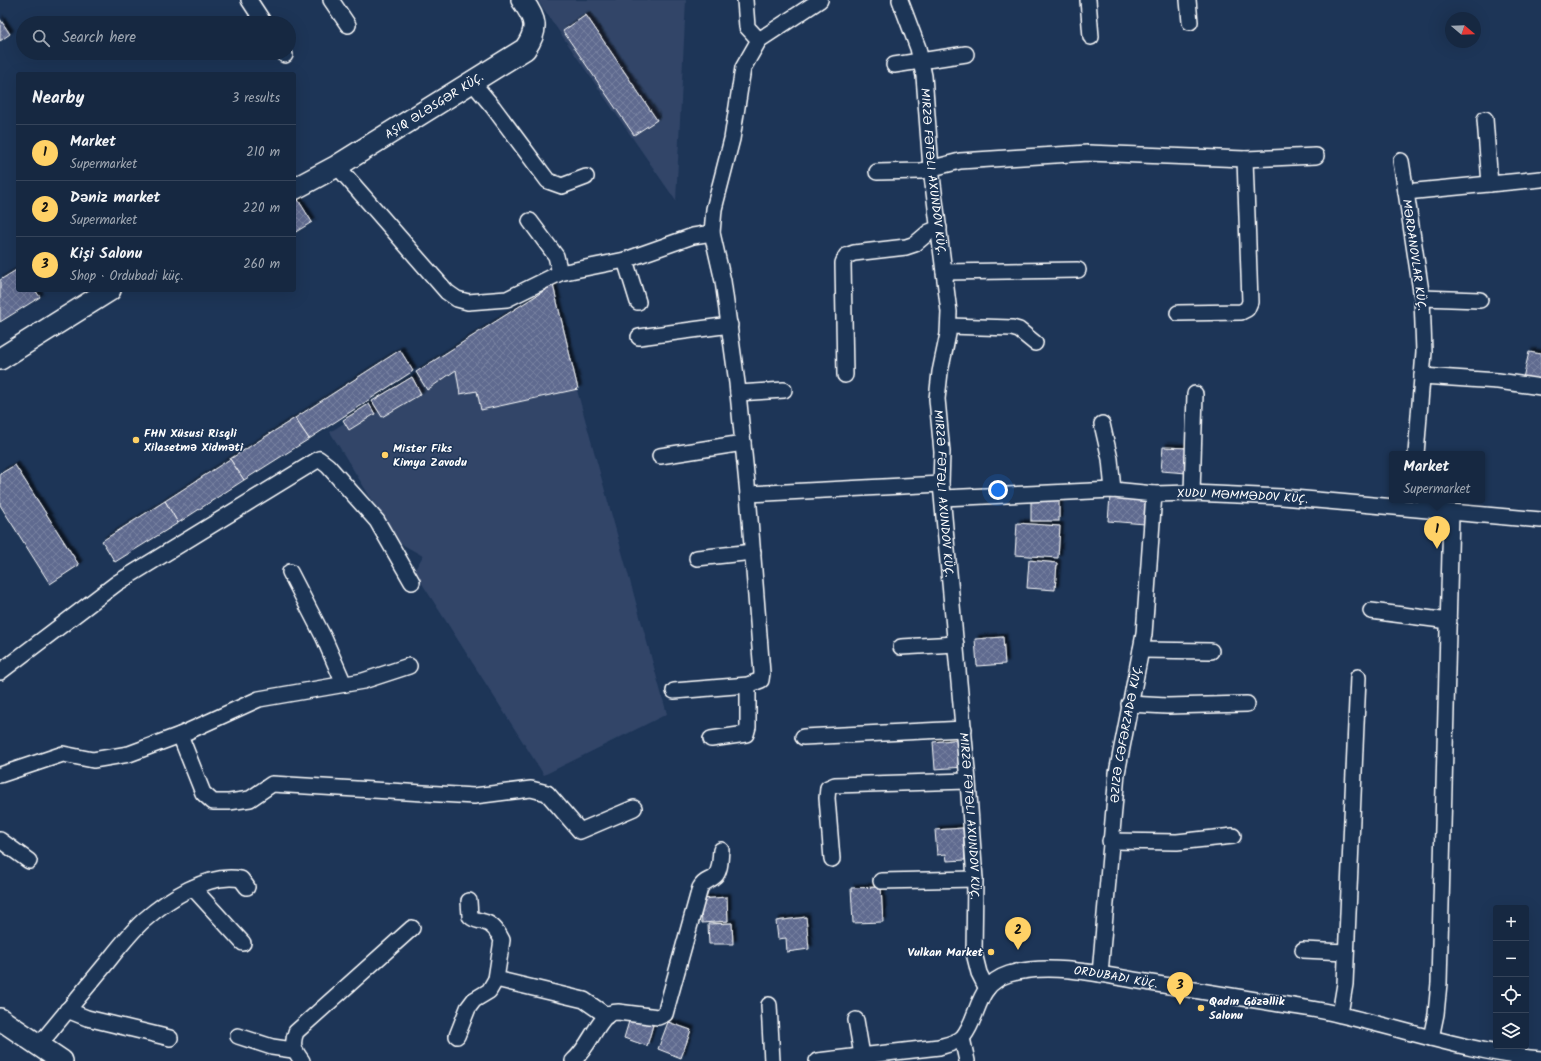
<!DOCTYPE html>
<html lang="en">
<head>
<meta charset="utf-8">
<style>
  body { margin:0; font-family:Kalam,sans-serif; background:#1f3048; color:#f1f3f6 }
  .controls { position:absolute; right:12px; bottom:12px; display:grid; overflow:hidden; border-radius:4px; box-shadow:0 4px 16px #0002 }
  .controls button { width:36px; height:36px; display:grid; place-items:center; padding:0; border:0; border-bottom:1px solid #35445a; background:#162841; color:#f1f3f6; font:20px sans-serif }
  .compass { position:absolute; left:1445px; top:12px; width:36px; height:36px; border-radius:50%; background:#162841; box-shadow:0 4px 16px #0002; rotate:109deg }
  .you { position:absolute; left:998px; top:490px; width:14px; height:14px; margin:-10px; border:3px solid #fff; border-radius:50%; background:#1a73e8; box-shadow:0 0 0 6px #1a73e833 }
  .badge { display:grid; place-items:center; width:26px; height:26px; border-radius:50%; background:#ffd166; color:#111; font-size:13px; font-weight:700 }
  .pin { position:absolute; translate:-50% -33px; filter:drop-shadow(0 1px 2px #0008) }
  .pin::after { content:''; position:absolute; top:21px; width:14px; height:12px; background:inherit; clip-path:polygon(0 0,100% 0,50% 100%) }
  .popup { position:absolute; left:1389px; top:451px; width:96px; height:52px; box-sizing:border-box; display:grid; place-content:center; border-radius:4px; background:#162841; filter:drop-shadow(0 1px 3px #0005); font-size:13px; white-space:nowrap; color:#9ea6b1 }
  .popup b { font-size:15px; color:#f1f3f6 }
  .popup::after { content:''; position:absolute; left:50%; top:100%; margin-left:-8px; border:8px solid transparent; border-top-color:#162841 }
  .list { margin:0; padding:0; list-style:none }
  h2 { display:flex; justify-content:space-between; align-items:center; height:52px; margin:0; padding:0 16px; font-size:17px }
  h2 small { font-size:13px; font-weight:400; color:#9ea6b1 }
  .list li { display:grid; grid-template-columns:26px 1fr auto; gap:12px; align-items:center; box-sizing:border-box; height:56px; padding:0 16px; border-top:1px solid #35445a }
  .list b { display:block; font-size:15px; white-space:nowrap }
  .list p { margin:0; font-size:13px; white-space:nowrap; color:#9ea6b1 }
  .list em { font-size:13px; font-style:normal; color:#9ea6b1 }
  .icon { flex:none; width:22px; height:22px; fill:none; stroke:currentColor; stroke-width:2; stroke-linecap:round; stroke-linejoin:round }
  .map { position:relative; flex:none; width:1541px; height:1061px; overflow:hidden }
  .search { position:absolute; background:#162841; box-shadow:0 4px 16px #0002; left:16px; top:16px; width:280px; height:44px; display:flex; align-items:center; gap:10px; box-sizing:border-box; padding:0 14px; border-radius:22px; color:#9ea6b1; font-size:15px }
  .panel { position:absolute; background:#162841; box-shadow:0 4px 16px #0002; left:16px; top:72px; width:280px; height:220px; border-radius:4px }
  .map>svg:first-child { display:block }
  .built { fill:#314568 }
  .building { fill:url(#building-cross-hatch); stroke:#fff; filter:url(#shadow) }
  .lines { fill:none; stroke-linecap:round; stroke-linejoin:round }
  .street-casing { stroke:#fff; stroke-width:18 }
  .secondary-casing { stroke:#fff; stroke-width:24 }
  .street { stroke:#1d3557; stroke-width:15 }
  .secondary { stroke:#1d3557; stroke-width:21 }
  .poi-dot { fill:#ffd166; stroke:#1d3557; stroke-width:1.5 }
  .labels { text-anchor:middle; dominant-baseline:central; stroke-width:3; stroke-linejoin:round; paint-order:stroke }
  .street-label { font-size:12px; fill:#fff; stroke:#1d3557 }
  .poi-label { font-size:12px; font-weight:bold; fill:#fff; stroke:#1d3557; text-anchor:start }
</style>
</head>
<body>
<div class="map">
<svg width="1541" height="1061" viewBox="0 0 1541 1061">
  <defs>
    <pattern id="building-cross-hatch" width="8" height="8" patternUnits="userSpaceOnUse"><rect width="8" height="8" fill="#5f6b8f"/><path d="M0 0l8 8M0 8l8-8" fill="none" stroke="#7781a0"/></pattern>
    <filter id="shadow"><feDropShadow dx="3.5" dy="-3.5" stdDeviation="1" flood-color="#0009"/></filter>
  </defs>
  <rect width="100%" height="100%" fill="#1d3557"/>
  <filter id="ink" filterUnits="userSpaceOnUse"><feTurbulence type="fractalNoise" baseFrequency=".025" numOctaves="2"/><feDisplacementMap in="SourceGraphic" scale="8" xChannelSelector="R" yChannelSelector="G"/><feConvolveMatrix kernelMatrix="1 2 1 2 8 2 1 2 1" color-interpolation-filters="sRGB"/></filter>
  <g filter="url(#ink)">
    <g class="built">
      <polygon points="537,0 686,0 676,201 545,11"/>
      <polygon points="550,293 667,714 544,775 414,571 423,556 398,542 330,432"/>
    </g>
    <g class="building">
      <polygon points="586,15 657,120 634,135 563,31"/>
      <polygon points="0,19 10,34 0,41"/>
      <polygon points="297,198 312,222 294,233 294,200"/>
      <polygon points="18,269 18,290 35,290 40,297 0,322 0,280"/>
      <polygon points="553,285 578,389 481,410 477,391 460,394 456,370 427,390 416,372"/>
      <polygon points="400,350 413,371 309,439 295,418"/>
      <polygon points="1529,352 1541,354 1541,382 1523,378"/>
      <polygon points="412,377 421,394 382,417 372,401"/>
      <polygon points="369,404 375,414 349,430 343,420"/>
      <polygon points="295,418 309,439 244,480 230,459"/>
      <polygon points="1163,447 1189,448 1187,473 1161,471"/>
      <polygon points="230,459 244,480 178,523 165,501"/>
      <polygon points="15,465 79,565 50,584 0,505 0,474"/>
      <rect x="1031" y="496" width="28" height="25"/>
      <polygon points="1110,496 1146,499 1145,524 1108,521"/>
      <polygon points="165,501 178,523 115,562 102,541"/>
      <polygon points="1017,523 1060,526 1058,558 1015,555"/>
      <polygon points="1029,560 1057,563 1055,590 1027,588"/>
      <polygon points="1003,637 1005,664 977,666 975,639"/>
      <polygon points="962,739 964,767 935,769 933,742"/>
      <polygon points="963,828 965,860 947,861 946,854 937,855 935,830"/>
      <polygon points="881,887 883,922 853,923 851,888"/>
      <polygon points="727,897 728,921 702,923 700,899"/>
      <polygon points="806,917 809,949 787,952 786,938 778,939 776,921"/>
      <polygon points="732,923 733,944 709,944 708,924"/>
      <polygon points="630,1018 653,1025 647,1046 624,1038"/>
      <polygon points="668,1022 691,1030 681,1058 658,1049"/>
    </g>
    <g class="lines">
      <g class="street-casing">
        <g id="street">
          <polyline points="249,0 264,23"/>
          <polyline points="331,0 348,25"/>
          <polyline points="745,0 747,27 759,40"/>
          <path id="s1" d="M900,0L918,48L924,76L931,168L949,312L948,334L940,372L937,399L942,452L941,484L968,781L975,879L974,953L979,973L987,989"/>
          <polyline points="1088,0 1091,37"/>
          <polyline points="1188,0 1190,22"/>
          <polyline points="284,53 285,55"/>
          <polyline points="894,65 966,54"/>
          <polyline points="473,83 493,107 548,181 562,186 586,177"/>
          <polyline points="1485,119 1490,184"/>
          <polyline points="1401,161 1406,192"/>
          <polyline points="337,166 447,292 457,299 468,302 507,299 560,273 625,260 693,236 712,233"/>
          <polyline points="877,172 921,171 960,161 1088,153 1245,159 1316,156"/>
          <polyline points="530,221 556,256 560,273"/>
          <polyline points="625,260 638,302"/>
          <polyline points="944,272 1078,270"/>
          <polyline points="1422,298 1480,300"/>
          <polyline points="1178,313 1241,312 1247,309 1250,302 1245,159"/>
          <polyline points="949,326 1012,328 1019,330 1035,343"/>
          <polyline points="639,337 730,325"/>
          <polyline points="845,375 843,263 846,256 854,253 906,247 915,244 929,232 939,228"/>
          <polyline points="1422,376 1498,381 1541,387"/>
          <polyline points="738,393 784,390"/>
          <polyline points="1102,424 1110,459 1113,490"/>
          <polyline points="1416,454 1424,352 1422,298 1406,192 1541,179"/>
          <polyline points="660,456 743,443"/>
          <polyline points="1192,493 1195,394"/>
          <polyline points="748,494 941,484"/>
          <path id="s2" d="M943,498L1113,490L1154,494L1192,493L1282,497L1541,520"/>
          <polyline points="697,558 753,552"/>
          <polyline points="290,572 324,638 344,684"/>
          <polyline points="1371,611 1449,621"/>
          <polyline points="901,647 956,644"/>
          <polyline points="1141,650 1211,651"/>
          <polyline points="0,672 117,583 319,459 328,466 377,521 412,582"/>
          <polyline points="674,691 748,685 761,680 762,673 748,494 737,383 723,281 712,233 714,209 732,139 743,68 759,40 820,0"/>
          <polyline points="1129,704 1167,706 1247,704"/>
          <polyline points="180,735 203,793 213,802 229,802 250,799 272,784 474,796 531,789 547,793 580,831 634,808"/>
          <polyline points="803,737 964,729"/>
          <polyline points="711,739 746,734 748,727 748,685"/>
          <polyline points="0,775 63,754 93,760 129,754 180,735 259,699 363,681 409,666"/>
          <polyline points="0,840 29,861"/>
          <polyline points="1110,841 1177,842 1233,836"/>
          <polyline points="832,859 827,798 828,788 835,785 968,781"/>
          <polyline points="881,881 975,879"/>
          <polyline points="193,888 243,943"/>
          <polyline points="1303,950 1346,952"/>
          <path id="s3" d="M1100,974L1117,773L1144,634L1154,494"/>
          <polyline points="496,979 584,1000 607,1016"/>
          <polyline points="769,1005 772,1061"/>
          <polyline points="67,1010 87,1018 170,1038"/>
          <polyline points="1340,1014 1345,984 1358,677"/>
          <polyline points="856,1020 863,1061"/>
          <polyline points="238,1036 272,1047 293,1050"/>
          <path d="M457,1036L468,1008L474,1000L489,991L496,979L502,940C498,932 493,924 484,922C478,920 475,921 470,916L469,901"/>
          <polyline points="962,1038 967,1061"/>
          <polyline points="1431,1038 1436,1014 1439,983 1451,513"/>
          <path d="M39,1045C61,1018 83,992 105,965C117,950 129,934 143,921C167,900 208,872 241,879L247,887"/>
          <path d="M302,1061C294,1050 291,1045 296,1032L412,928"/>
          <path d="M573,1061C588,1048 593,1030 606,1016C609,1013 614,1012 618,1012L658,1017L665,1014L700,888C705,879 709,882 715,876C721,870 720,857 721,850"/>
          <path id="s4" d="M817,1061L939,1047C946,1045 957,1043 963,1037C981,1014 975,985 1009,974C1052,961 1108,976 1151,983C1192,990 1233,996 1274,1003C1296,1007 1319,1009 1341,1015C1407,1030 1473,1053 1541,1059"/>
        </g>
      </g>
      <g class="secondary-casing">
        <g id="secondary">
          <path id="s5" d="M294,189L337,166L525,49C539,29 536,19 522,0"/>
          <polyline points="0,359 110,290"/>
          <polyline points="0,1019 62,1061"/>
        </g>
      </g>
      <use href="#street" class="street"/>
      <use href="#secondary" class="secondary"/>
    </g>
  </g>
  <g class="poi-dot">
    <circle cx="136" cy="440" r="4"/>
    <circle cx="385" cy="455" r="4"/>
    <circle cx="991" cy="952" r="4"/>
    <circle cx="1201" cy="1008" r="4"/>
  </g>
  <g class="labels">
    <g class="street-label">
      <text stroke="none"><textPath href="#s5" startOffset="163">AŞIQ ƏLƏSGƏR KÜÇ.</textPath></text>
      <text stroke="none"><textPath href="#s1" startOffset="176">MIRZƏ FƏTƏLI AXUNDOV KÜÇ.</textPath></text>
      <text transform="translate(1414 255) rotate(82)">MƏRDANOVLAR KÜÇ.</text>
      <text stroke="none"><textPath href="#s1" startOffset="500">MIRZƏ FƏTƏLI AXUNDOV KÜÇ.</textPath></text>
      <text stroke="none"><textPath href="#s2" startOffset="300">XUDU MƏMMƏDOV KÜÇ.</textPath></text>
      <text stroke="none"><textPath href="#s3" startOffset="242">ƏZIZƏ CƏFƏRZADƏ KÜÇ.</textPath></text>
      <text stroke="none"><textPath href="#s1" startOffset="824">MIRZƏ FƏTƏLI AXUNDOV KÜÇ.</textPath></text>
      <text stroke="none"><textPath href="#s4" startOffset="338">ORDUBADI KÜÇ.</textPath></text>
    </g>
    <g class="poi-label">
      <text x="144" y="433">FHN Xüsusi Risqli<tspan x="144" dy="14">Xilasetmə Xidməti</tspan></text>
      <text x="393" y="448">Mister Fiks<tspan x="393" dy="14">Kimya Zavodu</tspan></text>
      <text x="983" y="952" text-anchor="end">Vulkan Market</text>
      <text x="1209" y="1001">Qadın Gözəllik<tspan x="1209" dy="14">Salonu</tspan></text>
    </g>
  </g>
</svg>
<div class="controls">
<button>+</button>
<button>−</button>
<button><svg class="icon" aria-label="locate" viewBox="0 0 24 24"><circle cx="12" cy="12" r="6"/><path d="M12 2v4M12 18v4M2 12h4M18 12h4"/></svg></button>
<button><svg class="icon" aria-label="layers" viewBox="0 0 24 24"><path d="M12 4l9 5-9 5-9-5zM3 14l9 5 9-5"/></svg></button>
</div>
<svg class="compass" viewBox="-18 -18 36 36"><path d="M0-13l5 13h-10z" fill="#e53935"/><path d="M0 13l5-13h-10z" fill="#9ea6b1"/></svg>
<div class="you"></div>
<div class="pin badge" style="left:1437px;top:549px">1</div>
<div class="popup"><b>Market</b>Supermarket</div>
<div class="pin badge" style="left:1018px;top:950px">2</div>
<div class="pin badge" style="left:1180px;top:1005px">3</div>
<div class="search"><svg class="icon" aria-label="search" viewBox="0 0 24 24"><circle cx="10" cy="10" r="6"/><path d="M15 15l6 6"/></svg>Search here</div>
<section class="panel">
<h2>Nearby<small>3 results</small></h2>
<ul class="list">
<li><span class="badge">1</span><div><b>Market</b><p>Supermarket</p></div><em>210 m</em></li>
<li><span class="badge">2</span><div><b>Dəniz market</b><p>Supermarket</p></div><em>220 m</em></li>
<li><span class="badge">3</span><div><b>Kişi Salonu</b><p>Shop · Ordubadi küç.</p></div><em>260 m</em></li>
</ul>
</section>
</div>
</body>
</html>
